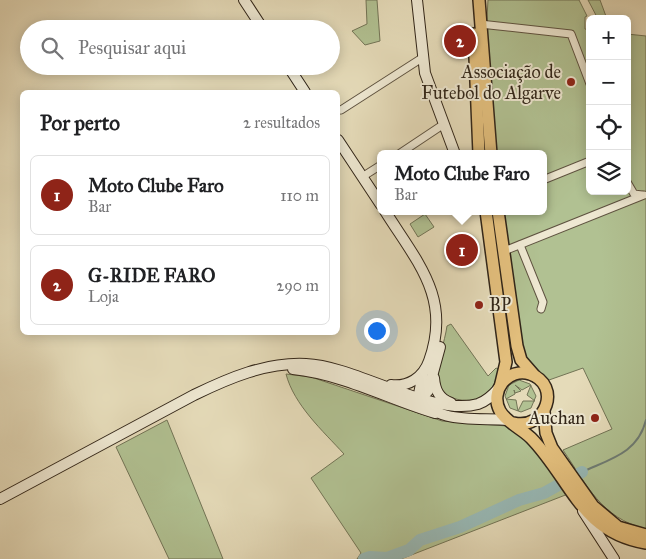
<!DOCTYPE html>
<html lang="pt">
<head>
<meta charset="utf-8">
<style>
  body { margin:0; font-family:"IM FELL Great Primer",serif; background:#f6f6f6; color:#202124 }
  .controls { position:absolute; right:15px; top:15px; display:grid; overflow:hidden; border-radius:8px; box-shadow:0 2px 12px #0003 }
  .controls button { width:45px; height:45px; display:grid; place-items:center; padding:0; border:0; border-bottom:1px solid #e0e0e0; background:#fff; color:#202124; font:25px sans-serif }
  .you { position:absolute; left:376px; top:330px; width:18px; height:18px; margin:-12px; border:4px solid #fff; border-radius:50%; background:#1a73e8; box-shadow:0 0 0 8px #1a73e833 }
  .badge { display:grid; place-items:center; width:32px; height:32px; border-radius:50%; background:#8f2418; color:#fff; font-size:16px; font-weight:700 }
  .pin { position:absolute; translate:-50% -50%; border:2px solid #fff; box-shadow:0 1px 5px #0006 }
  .popup { position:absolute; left:377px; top:150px; width:170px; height:65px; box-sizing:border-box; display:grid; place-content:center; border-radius:8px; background:#fff; filter:drop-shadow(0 1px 4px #0005); font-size:16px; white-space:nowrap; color:#757577 }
  .popup b { font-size:19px; color:#202124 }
  .popup::after { content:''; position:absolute; left:50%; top:100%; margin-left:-10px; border:10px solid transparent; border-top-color:#fff }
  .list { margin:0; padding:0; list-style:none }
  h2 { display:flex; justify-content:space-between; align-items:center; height:65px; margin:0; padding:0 20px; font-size:21px }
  h2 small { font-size:16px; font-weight:400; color:#757577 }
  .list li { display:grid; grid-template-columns:32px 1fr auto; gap:15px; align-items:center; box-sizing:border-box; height:80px; margin:0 10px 10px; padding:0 10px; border:1px solid #e0e0e0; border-radius:8px }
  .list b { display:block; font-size:19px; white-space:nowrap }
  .list p { margin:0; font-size:16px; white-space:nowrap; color:#757577 }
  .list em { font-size:16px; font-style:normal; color:#757577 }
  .icon { flex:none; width:28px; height:28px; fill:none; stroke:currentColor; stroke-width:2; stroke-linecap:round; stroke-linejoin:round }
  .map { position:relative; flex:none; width:646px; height:559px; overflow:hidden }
  .search { position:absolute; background:#fff; box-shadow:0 2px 12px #0003; left:20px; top:20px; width:320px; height:55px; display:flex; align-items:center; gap:12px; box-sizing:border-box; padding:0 18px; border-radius:28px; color:#757577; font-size:19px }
  .panel { position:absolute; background:#fff; box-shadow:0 2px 12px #0003; left:20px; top:90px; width:320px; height:245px; border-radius:8px }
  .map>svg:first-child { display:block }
  .green { fill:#b1c192; stroke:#727456; fill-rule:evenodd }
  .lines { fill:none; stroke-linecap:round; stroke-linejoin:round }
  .stream { stroke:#6f7e77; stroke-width:2 }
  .river { stroke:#98b9b6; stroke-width:12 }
  .street-casing { stroke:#5f5341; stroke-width:9 }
  .secondary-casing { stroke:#322619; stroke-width:12 }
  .primary-casing { stroke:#322619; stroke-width:14 }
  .street { stroke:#eee8d2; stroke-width:7 }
  .secondary { stroke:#eee8d2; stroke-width:10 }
  .primary { stroke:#e2be7c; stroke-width:11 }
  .poi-dot { fill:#8f2418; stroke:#eee8d2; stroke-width:2 }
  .labels { text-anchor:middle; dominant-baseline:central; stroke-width:4; stroke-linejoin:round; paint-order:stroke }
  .poi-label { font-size:18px; fill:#322619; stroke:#eee8d2; text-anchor:end }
</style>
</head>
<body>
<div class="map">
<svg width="646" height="559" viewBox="0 0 646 559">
  <rect width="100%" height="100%" fill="#e5dbb9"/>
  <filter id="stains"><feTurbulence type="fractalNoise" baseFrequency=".004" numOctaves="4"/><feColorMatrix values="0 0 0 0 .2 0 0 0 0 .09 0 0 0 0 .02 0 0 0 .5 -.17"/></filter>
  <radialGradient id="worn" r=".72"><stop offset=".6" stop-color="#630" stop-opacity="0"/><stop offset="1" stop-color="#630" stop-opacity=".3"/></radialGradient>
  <g class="green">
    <polygon points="366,0 377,0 380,41 365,45 352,31 367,24"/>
    <path d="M488,0H579L587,16L585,17V29L590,30V191H627V34L646,36V529C601,518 587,485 563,450L612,429L583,368L549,380L531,365L523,351L501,211H543V154H496L486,36Z"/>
    <polygon points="588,0 600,0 607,19 598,19"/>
    <polygon points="425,214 434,227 418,237 410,224"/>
    <path d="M451,324L488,376L496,368L501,370C499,375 497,383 494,388C481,406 441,405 438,380C436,365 445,341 447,326Z"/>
    <path d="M286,374L311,377L442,421L507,426L526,438L568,494L401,559H357L361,553L311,478L344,454C323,431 294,405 286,374Z"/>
    <path d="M519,380L530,384L536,396L531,408L521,412L510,408L505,396L509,385ZM515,385L522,390L531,385L527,395L535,401H523L518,411L516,400L506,399L515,394L514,390L515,393L521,391Z"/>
    <polygon points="167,420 221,554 223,559 169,559 116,447"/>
  </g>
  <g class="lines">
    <path class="stream" d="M582,472C610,459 638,453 646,420"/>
    <polyline class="river" points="364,559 370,557 387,558 409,550 420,540 460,527 519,500 544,493 582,472"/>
    <g class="street-casing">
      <g id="street">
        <polyline points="480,24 571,34 590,84"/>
        <polyline points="341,110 422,58"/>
        <polyline points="399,154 444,124"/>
        <polyline points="362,177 381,165"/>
        <polyline points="543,180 590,161"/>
        <polyline points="627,182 634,194 642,195"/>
        <polyline points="520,245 543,302 541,309"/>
        <polyline points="504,251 644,195"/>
      </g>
    </g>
    <g class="secondary-casing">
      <g id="secondary">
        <polyline points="244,0 263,29"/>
        <polyline points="417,0 425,73 455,154"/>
        <polyline points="288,66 305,92"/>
        <polyline points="338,140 381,205"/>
        <path d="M385,211C417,262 452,298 429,361C423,378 408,387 391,385"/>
        <path d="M293,369C342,374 389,399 435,413"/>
        <path d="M423,373L419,394C434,426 479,417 508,420"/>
        <path d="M434,378C435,390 439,399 451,403"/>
        <polyline points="418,401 428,391 440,347"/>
        <path d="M0,499L194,395C229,378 266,362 306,364C356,366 432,417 478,404C487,401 493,395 499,388"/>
        <polyline points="583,511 614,559"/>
      </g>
    </g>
    <g class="primary-casing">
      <g id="primary">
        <polyline points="479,0 491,154"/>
        <polyline points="474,34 479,154"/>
        <polyline points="486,211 506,362 501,383"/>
        <polyline points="498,211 517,346 521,360 535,376"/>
        <polyline points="544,412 546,433 552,448 593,506 618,527 646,535"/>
        <path d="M514,423C546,430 562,385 530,374C508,367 489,391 500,411C506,422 522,429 531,438C571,479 580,532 646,543"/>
      </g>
    </g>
    <use href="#street" class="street"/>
    <use href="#secondary" class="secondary"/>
    <use href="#primary" class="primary"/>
  </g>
  <g class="poi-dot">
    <circle cx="571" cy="82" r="5"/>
    <circle cx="479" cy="305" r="5"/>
    <circle cx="595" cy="418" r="5"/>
  </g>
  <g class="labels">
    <g class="poi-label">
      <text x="561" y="72">Associação de<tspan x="561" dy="21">Futebol do Algarve</tspan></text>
      <text x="489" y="305" text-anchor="start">BP</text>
      <text x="585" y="418">Auchan</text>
    </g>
  </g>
  <rect width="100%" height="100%" filter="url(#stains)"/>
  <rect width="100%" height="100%" fill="url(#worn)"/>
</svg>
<div class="controls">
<button>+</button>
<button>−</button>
<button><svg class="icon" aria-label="locate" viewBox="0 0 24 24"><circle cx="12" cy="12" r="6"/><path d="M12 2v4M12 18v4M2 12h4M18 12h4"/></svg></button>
<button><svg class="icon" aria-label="layers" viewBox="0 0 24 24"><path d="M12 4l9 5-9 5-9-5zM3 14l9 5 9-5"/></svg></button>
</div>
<div class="you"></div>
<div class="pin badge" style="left:462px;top:250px">1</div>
<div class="popup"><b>Moto Clube Faro</b>Bar</div>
<div class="pin badge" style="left:460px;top:41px">2</div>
<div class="search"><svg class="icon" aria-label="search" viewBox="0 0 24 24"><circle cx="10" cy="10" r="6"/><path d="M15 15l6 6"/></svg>Pesquisar aqui</div>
<section class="panel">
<h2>Por perto<small>2 resultados</small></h2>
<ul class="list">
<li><span class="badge">1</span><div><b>Moto Clube Faro</b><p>Bar</p></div><em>110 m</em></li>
<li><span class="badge">2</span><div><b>G-RIDE FARO</b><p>Loja</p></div><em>290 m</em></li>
</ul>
</section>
</div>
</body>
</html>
